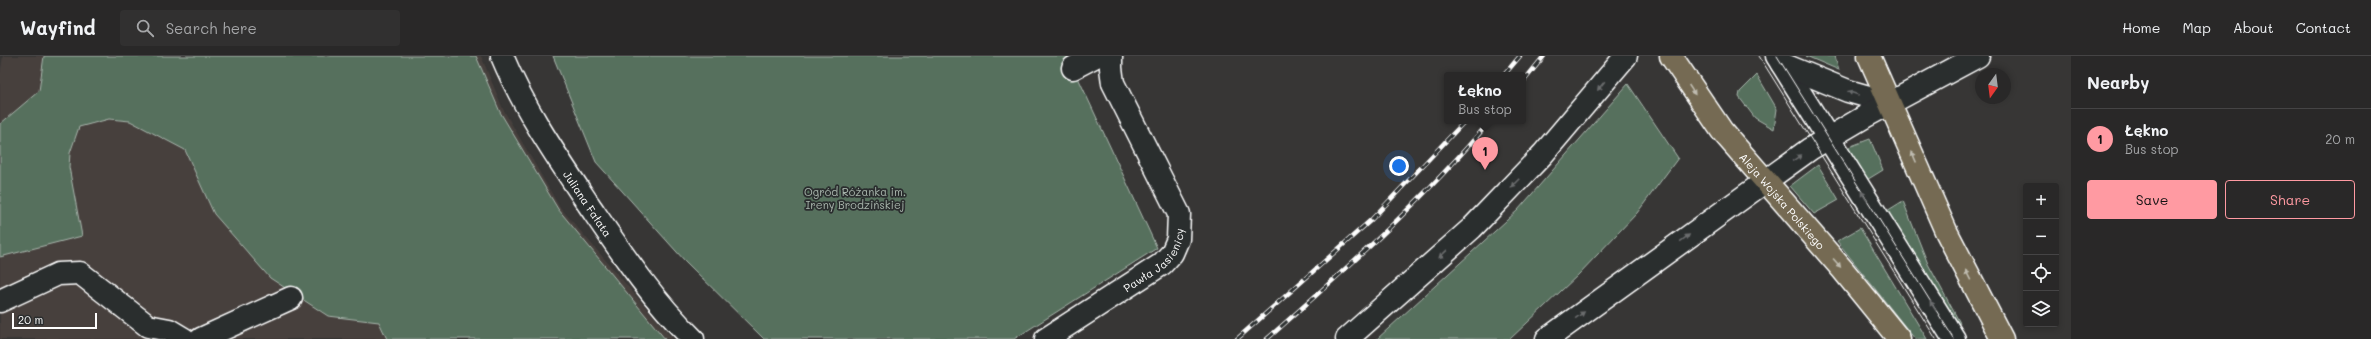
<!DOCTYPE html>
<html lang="en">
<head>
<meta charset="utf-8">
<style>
  body { margin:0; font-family:Mali,sans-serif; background:#313030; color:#f1f3f6 }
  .controls { position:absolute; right:12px; bottom:12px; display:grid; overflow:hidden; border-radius:4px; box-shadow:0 2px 6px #0003 }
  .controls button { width:36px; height:36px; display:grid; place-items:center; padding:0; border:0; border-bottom:1px solid #454445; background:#292828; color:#f1f3f6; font:20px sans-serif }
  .compass { position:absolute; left:1975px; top:12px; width:36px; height:36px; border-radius:50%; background:#292828; box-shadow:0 2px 6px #0003; rotate:194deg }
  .scale { position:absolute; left:12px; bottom:10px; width:85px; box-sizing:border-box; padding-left:4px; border:2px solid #fff; border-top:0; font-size:11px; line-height:14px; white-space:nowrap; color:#fff; -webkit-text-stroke:3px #2a2d2e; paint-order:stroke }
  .you { position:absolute; left:1399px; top:110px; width:14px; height:14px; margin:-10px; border:3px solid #fff; border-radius:50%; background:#1a73e8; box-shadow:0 0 0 6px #1a73e833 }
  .badge { display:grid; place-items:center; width:26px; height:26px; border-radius:50%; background:#ff9aa2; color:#111; font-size:13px; font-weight:700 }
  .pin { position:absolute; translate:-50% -33px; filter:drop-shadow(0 1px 2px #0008) }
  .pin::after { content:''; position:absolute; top:21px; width:14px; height:12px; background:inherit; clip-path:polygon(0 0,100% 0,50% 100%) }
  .popup { position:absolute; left:1444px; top:16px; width:82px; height:52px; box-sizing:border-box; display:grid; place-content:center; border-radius:4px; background:#292828; filter:drop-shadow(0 1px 3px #0005); font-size:13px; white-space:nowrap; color:#a5a6a8 }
  .popup b { font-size:15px; color:#f1f3f6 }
  .popup::after { content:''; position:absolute; left:50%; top:100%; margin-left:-8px; border:8px solid transparent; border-top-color:#292828 }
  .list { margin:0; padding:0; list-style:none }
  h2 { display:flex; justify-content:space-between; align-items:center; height:52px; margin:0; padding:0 16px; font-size:17px }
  h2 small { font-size:13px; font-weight:400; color:#a5a6a8 }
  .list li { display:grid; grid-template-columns:26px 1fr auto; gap:12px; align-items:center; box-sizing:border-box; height:60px; padding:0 16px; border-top:1px solid #454445 }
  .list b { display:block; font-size:15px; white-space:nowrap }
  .list p { margin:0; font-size:13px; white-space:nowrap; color:#a5a6a8 }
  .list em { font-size:13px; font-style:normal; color:#a5a6a8 }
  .actions { display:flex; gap:8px; padding:12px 16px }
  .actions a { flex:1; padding:9px 0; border:1px solid #ff9aa2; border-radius:4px; text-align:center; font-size:14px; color:#ff9aa2 }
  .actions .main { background:#ff9aa2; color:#111 }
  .icon { flex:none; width:22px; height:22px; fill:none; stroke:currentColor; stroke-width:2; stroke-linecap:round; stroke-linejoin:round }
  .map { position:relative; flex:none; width:2071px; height:283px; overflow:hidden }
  header { display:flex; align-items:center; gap:24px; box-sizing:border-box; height:56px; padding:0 20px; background:#292828; border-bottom:1px solid #454445 }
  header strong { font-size:19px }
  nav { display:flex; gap:22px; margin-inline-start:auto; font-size:14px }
  .search { width:280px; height:36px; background:#313030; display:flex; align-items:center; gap:10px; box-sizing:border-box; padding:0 14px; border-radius:4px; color:#a5a6a8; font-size:15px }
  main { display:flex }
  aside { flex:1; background:#292828 }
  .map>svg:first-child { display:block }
  .built { fill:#46403d }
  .green { fill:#566f5d; stroke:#aab7ae }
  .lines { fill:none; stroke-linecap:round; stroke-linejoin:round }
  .minor-casing { stroke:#fff; stroke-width:25 }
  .major-casing { stroke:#fff; stroke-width:25 }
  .minor { stroke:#2a2d2e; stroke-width:22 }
  .major { stroke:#746b52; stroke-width:22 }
  .tram { stroke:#fff; stroke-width:1 }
  .rail-casing { stroke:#fff; stroke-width:4.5 }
  .rail { stroke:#2a2d2e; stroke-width:3; stroke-dasharray:9; stroke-linecap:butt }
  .oneway { fill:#6a6c6d }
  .oneway2 { fill:#c0bcb1 }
  .labels { text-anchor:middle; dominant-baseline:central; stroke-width:3.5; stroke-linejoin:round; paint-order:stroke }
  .park-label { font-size:11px; fill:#aab7ae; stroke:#2a2d2e }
  .street-label { font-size:11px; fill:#fff; stroke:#2a2d2e }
</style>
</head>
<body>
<header>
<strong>Wayfind</strong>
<div class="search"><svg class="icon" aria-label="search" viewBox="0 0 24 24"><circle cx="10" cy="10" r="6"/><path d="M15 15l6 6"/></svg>Search here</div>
<nav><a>Home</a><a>Map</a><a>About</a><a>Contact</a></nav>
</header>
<main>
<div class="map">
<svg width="2071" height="283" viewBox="0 0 2071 283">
  <rect width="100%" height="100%" fill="#373635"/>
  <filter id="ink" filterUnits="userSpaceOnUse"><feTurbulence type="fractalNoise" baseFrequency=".025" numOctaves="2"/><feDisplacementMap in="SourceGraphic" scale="8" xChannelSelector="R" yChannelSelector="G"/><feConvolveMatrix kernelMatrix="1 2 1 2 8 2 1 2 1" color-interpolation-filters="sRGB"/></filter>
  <g filter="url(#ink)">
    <polygon class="built" points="3,0 481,0 503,53 559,150 673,283 0,283 0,18"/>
    <g class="green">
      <polygon points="44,0 476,0 500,56 558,153 665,283 387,283 379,266 328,260 270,222 214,158 185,94 130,65 109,63 79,71 70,97 69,111 82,180 0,201 0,68 39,35"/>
      <polygon points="553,0 1068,0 1157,192 1014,283 764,283 685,205 596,106"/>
      <polygon points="1806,0 1835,0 1839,14"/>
      <polygon points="1757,19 1777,53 1774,73 1755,62 1739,41 1740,36"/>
      <polygon points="1628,28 1678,102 1637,157 1578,219 1510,283 1377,283 1518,154"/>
      <polygon points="1870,83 1883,114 1865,125 1846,92"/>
      <polygon points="1818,109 1839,144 1814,158 1790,130"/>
      <polygon points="1903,145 1928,208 1960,267 1955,270 1882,158"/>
      <polygon points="1860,172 1927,283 1915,283 1837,185"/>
    </g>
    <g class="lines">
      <g class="minor-casing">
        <g id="minor">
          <path id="s1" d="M502,0C524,53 557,101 589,149C621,196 652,243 693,283"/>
          <polyline points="1777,0 1954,283"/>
          <polyline points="1782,8 1848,35 1890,47"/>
          <polyline points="1073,12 1096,0"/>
          <polyline points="0,245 58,218 80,217 148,270 169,274 184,283"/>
          <polyline points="201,283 291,242"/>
          <path id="s2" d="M1046,283L1162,208L1172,197L1178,183L1179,158L1113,27L1111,12V0"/>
          <polyline points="1347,283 1472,172 1543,98 1626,0"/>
          <polyline points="1547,283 1810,93 1866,60 1978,0"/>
        </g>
      </g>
      <g class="major-casing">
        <g id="major">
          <path id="s3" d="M1671,0L1722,75L1843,214L1899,283"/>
          <polyline points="1869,0 1946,175 2002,283"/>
        </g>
      </g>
      <use href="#minor" class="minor"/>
      <use href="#major" class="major"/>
      <g class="tram">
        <polyline points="1759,0 1936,283"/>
        <polyline points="1777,0 1954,283"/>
      </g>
      <g class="rail-casing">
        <g id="rail">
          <polyline points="1504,19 1520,0"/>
          <polyline points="1523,26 1544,0"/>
          <polyline points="1237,283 1371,164 1465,65"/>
          <path d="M1267,283C1345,214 1423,145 1490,65"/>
        </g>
      </g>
      <use href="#rail" class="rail"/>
    </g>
    <defs><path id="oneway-solid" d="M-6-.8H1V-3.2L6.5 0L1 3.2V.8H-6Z"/></defs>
    <g class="oneway">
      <use href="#oneway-solid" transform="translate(1601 30) rotate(129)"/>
      <use href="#oneway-solid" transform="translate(1853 37) rotate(-161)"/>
      <use href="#oneway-solid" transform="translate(1797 102) rotate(-34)"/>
      <use href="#oneway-solid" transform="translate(1515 127) rotate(134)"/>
      <use href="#oneway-solid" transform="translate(1864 140) rotate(-122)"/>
      <use href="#oneway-solid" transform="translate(1685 182) rotate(-36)"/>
      <use href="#oneway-solid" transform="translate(1443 198) rotate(137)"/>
      <use href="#oneway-solid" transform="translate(1933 250) rotate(-122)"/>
      <use href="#oneway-solid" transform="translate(1580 259) rotate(-36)"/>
    </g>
    <g class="oneway2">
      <use href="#oneway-solid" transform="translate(1692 34) rotate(56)"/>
      <use href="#oneway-solid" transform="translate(1914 101) rotate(-113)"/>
      <use href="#oneway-solid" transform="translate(1837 207) rotate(49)"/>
      <use href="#oneway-solid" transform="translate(1968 219) rotate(-117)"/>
    </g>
  </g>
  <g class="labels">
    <g class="park-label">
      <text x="855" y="135">Ogród Różanka im.<tspan x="855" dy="13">Ireny Brodzińskiej</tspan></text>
    </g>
    <g class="street-label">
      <text stroke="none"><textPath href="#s3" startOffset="183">Aleja Wojska Polskiego</textPath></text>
      <text stroke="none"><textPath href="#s1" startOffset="171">Juliana Fałata</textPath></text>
      <text stroke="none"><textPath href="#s2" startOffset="136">Pawła Jasienicy</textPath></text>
    </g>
  </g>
</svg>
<div class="controls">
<button>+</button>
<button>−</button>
<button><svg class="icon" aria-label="locate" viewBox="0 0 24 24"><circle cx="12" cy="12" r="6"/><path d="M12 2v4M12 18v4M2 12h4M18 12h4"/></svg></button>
<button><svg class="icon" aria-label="layers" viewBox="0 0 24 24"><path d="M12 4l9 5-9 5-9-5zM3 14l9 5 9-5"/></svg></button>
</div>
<svg class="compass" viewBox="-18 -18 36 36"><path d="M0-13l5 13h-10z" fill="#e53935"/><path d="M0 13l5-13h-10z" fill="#a5a6a8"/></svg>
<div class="scale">20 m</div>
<div class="you"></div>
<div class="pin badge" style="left:1485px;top:114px">1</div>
<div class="popup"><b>Łękno</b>Bus stop</div>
</div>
<aside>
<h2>Nearby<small></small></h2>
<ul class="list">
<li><span class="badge">1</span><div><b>Łękno</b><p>Bus stop</p></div><em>20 m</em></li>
</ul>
<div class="actions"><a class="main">Save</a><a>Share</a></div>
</aside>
</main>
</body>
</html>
